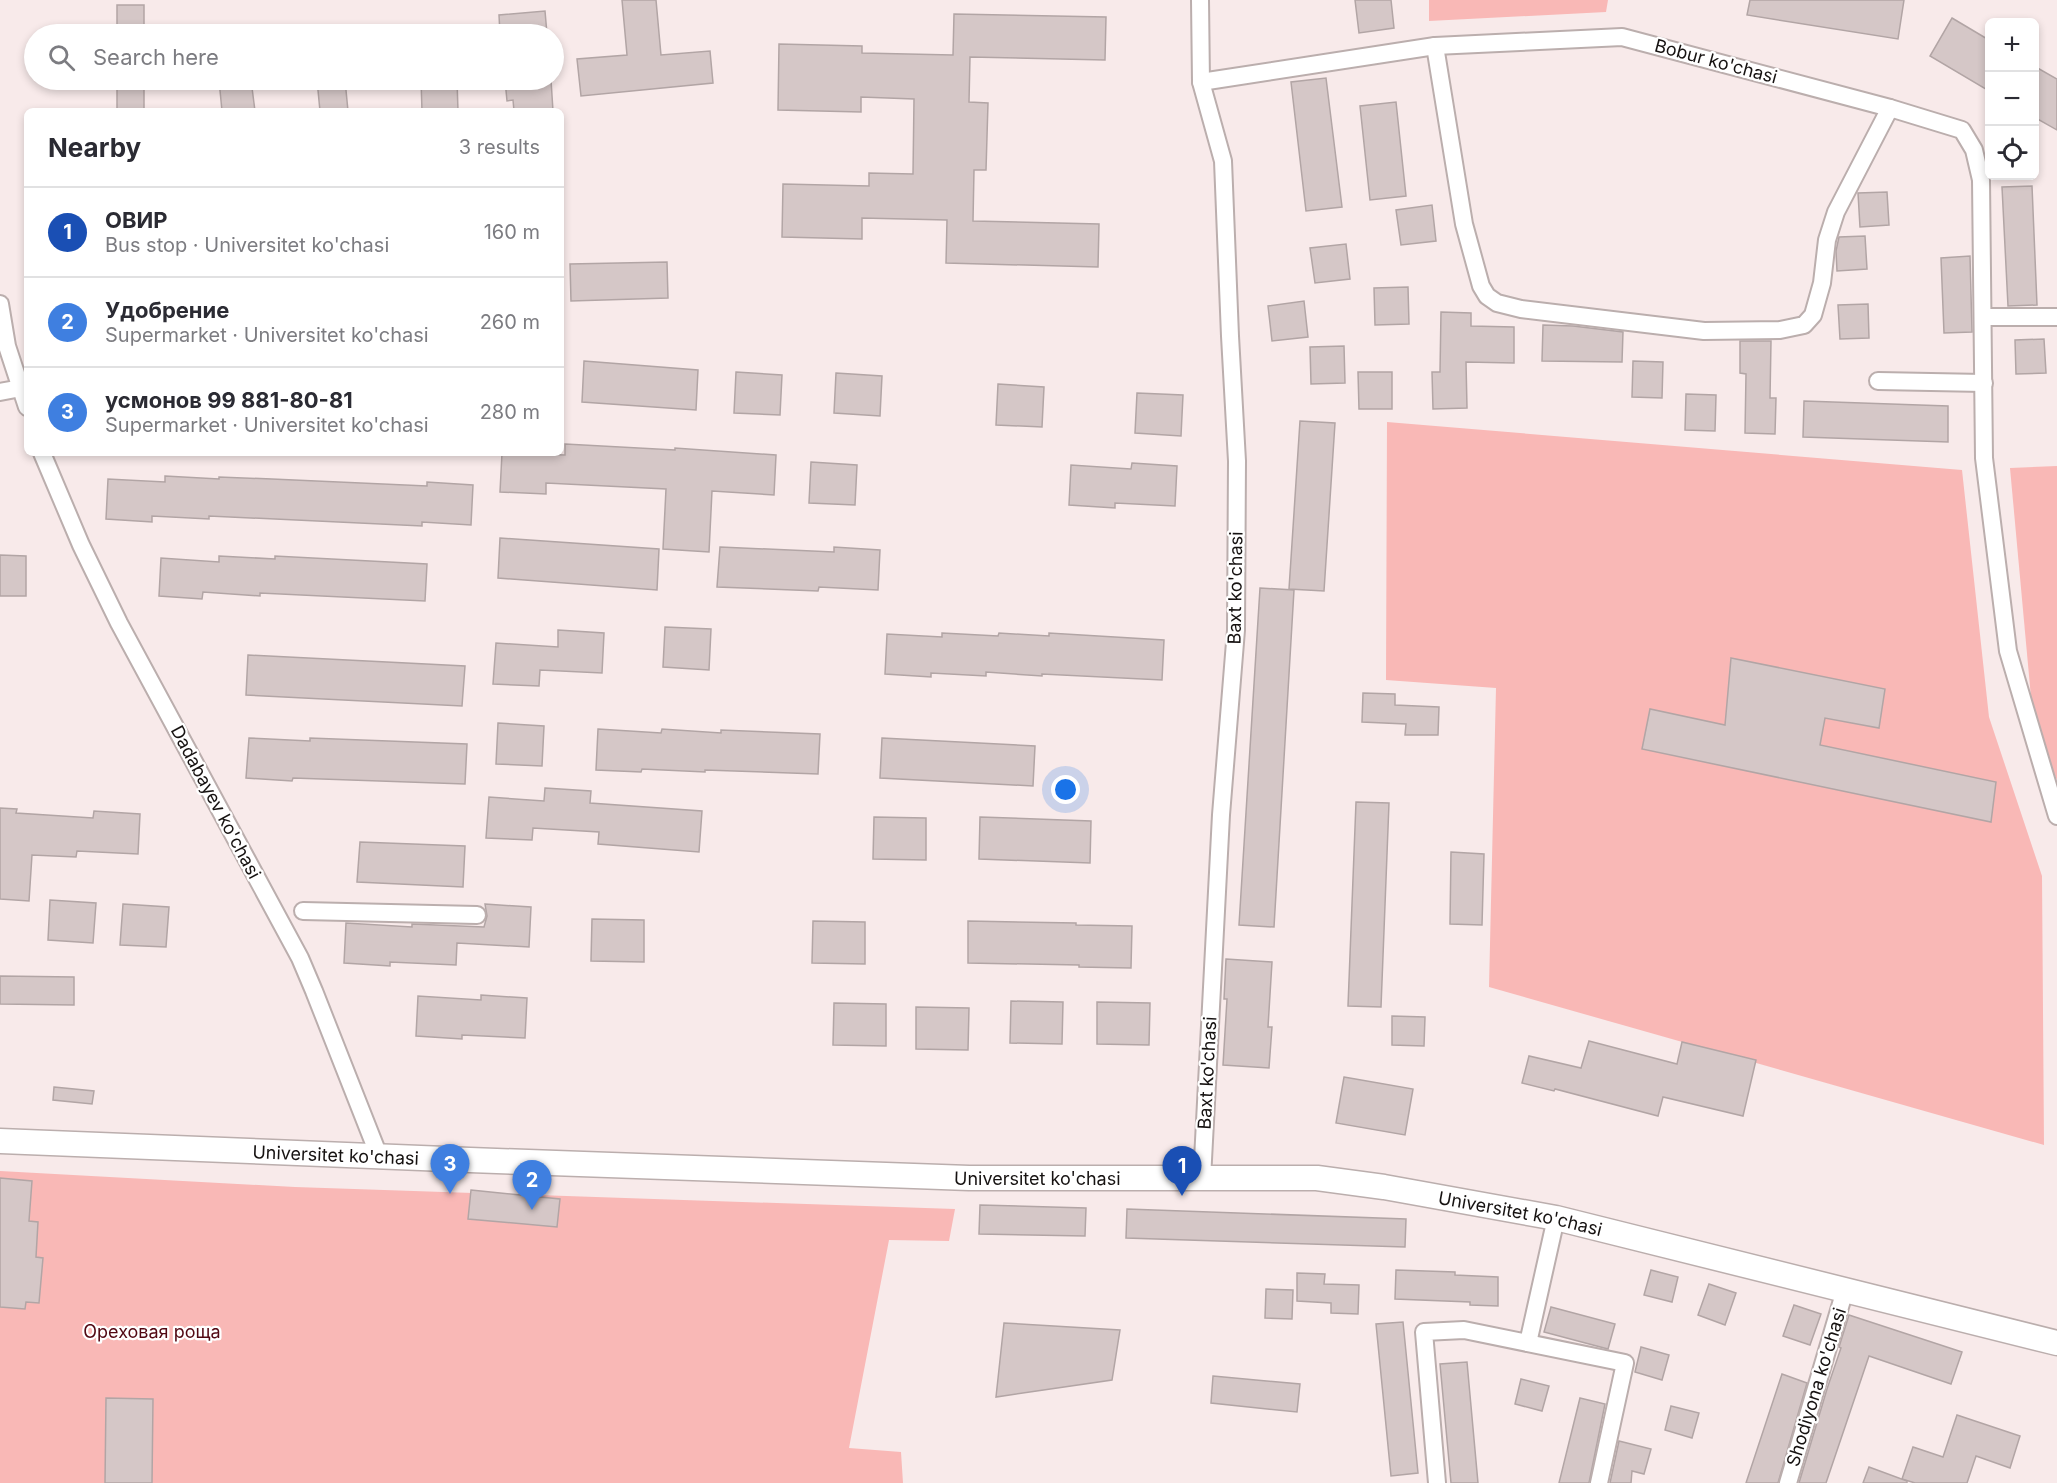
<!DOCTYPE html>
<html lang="en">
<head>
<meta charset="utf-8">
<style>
  body { margin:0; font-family:Inter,sans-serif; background:#f2f2f3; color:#2b2b33 }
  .controls { position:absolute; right:18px; top:18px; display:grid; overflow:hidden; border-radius:9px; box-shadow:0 3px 9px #0003 }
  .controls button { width:54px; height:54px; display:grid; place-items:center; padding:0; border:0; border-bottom:2px solid #e1e1e2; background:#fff; color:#2b2b33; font:30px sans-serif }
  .you { position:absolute; left:1066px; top:790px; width:21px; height:21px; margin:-15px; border:4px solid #fff; border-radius:50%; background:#1a73e8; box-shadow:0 0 0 9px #1a73e833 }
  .badge { display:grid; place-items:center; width:39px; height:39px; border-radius:50%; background:#111827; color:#fff; font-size:20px; font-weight:700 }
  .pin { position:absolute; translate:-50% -50px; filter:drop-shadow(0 2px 3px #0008) }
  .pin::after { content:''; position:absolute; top:32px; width:21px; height:18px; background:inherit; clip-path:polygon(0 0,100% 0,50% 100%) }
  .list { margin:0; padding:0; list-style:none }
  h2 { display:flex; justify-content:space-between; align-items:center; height:78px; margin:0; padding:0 24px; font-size:26px }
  h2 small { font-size:20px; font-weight:400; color:#7c7c81 }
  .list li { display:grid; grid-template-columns:39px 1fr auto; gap:18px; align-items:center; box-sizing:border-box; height:90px; padding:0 24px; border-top:2px solid #e1e1e2 }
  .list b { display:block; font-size:22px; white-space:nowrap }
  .list p { margin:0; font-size:20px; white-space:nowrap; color:#7c7c81 }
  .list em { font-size:20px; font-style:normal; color:#7c7c81 }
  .icon { flex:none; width:33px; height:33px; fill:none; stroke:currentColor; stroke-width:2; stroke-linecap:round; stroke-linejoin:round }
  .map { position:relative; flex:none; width:2057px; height:1483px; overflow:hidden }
  .search { position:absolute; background:#fff; box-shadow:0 3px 9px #0003; left:24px; top:24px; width:540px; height:66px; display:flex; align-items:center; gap:15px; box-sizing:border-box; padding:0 21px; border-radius:33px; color:#7c7c81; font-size:22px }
  .panel { position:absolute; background:#fff; box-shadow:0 3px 9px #0003; left:24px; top:108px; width:540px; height:348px; border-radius:9px }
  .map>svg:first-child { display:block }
  .green { fill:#f9b8b6 }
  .building { fill:#d5c7c7; stroke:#b2a5a5; stroke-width:1.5 }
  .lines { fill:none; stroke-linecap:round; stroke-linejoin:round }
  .minor-casing { stroke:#bbaead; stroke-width:20 }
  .secondary-casing { stroke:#bbaead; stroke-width:27 }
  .minor { stroke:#fff; stroke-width:16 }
  .secondary { stroke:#fff; stroke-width:24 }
  .labels { text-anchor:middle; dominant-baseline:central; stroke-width:4.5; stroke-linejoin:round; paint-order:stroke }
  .street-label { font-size:18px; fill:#161211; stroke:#fff }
  .park-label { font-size:18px; fill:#520813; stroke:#fff }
</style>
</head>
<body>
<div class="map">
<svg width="2057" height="1483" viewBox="0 0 2057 1483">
  <rect width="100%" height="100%" fill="#f8eaea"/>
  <g class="green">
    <polygon points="1429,0 1608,0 1606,12 1429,21"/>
    <polygon points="1387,422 1962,470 1989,717 2042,876 2044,1145 1489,987 1496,688 1386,680"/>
    <polygon points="2057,466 2057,780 2034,730 2010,468"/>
    <polygon points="0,1171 295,1187 955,1209 949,1241 889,1240 849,1448 901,1452 903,1483 0,1483"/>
  </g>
  <g class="building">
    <polygon points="622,0 656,0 661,55 710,51 713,83 581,96 577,59 627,55"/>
    <polygon points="1355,0 1391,0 1394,28 1359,33"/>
    <polygon points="1750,0 1904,0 1898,39 1747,15"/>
    <rect x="117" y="5" width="27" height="29"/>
    <polygon points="545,11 547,34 500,34 499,15"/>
    <polygon points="954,14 1106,17 1105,60 970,57 969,102 988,103 986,170 974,170 973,221 1099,224 1098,267 946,263 947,220 862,218 862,239 782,237 783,184 869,186 869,173 913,174 914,99 861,97 861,112 778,110 779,44 862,46 862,53 953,55"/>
    <polygon points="1952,18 1989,40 1989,91 1930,56"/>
    <polygon points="2034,66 2057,79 2057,130 2034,117"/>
    <polygon points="1326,78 1342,207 1306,211 1291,82"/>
    <rect x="117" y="80" width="27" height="31"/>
    <polygon points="219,80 251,80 255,111 222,111"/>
    <polygon points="317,80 345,80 348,111 320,111"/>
    <polygon points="421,80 457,80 458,111 422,111"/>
    <polygon points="505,80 551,80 553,111 514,111 513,100 507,101"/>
    <polygon points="1396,102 1406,196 1370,200 1360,106"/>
    <polygon points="2032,186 2037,305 2008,306 2002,187"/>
    <polygon points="1887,192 1889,225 1860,227 1858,193"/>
    <polygon points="1432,205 1436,241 1401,245 1396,210"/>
    <polygon points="1865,236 1867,269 1837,271 1836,251 1839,237"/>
    <polygon points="1346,244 1350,279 1315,283 1310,248"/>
    <polygon points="1970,256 1972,332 1944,333 1941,258"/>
    <polygon points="667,262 668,298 571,301 570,264"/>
    <polygon points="1408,287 1409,324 1375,325 1374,288"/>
    <polygon points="1304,301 1308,337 1272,341 1268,306"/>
    <polygon points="1868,304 1869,338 1840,339 1838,305"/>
    <polygon points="1441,312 1471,313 1471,326 1514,327 1514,363 1466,362 1467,408 1433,409 1432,372 1440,372"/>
    <polygon points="1543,325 1573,326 1623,332 1622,362 1542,361"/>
    <polygon points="2044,339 2046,373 2016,374 2015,340"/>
    <polygon points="1740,341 1771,341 1770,398 1776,398 1775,434 1745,433 1746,374 1740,373"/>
    <polygon points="1344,346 1345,383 1311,384 1310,347"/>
    <polygon points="584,361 698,370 696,410 582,402"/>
    <polygon points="1633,361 1663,362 1662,398 1632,397"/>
    <polygon points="736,372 782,375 780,415 734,413"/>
    <polygon points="1358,372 1392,372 1392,409 1359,409"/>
    <polygon points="836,373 882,376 880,416 834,413"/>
    <polygon points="998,384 1044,387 1042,427 996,425"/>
    <polygon points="1137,393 1183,395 1181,436 1135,433"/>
    <polygon points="1686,394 1716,395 1715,431 1685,430"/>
    <polygon points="1804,401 1948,406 1948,442 1803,437"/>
    <polygon points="1300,421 1335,423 1324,591 1289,589"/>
    <polygon points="565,444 675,450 675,448 776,455 774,495 712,491 709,552 663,549 666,489 546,483 546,494 500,492 502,453 565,455"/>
    <polygon points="811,462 857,465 855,505 809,503"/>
    <polygon points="1132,463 1177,466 1175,506 1115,503 1115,508 1069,505 1071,465 1131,469"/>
    <polygon points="165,476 219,479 219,477 272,479 427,486 427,482 473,485 471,525 422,522 422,526 209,516 209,519 152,516 152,522 106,519 108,479 165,482"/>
    <polygon points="500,538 659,549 657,590 498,578"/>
    <polygon points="720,547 834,552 834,547 880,550 878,590 819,587 818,591 717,587"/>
    <polygon points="0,555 26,556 26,596 0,596"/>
    <polygon points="219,556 275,559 275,556 427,564 425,601 260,593 260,596 203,592 202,599 159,596 161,558 219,562"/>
    <polygon points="1260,588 1294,590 1274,927 1239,925"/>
    <polygon points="665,627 711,629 709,670 663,667"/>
    <polygon points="558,630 604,633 602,673 540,670 539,686 493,684 496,643 558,647"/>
    <polygon points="942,633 998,636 999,633 1049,636 1049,633 1164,640 1162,680 1042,674 1042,676 986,672 986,676 931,673 931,677 885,674 887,634 942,637"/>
    <polygon points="248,655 465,666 462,706 246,695"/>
    <polygon points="1731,658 1885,689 1879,728 1825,718 1820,745 1996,782 1991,822 1642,749 1650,709 1725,725"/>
    <polygon points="1363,693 1395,694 1395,705 1439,707 1438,735 1405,735 1406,724 1362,722"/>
    <polygon points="498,723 544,726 542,766 496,764"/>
    <polygon points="598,729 661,733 662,729 721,733 721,730 820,734 818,774 705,770 705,772 642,769 641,772 596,770"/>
    <polygon points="249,738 310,741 310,738 467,744 465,784 293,778 292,781 246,778"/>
    <polygon points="882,738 1035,746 1033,786 880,778"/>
    <polygon points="545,788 591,791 590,803 702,811 699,852 598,844 599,832 533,828 532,840 486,838 489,797 544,801"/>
    <polygon points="1356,802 1389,803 1381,1007 1348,1006"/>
    <polygon points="0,808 17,809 16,813 93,818 94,811 140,814 138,854 77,851 76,857 32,855 29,901 0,899"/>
    <polygon points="874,817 926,818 926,860 873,859"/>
    <polygon points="980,817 1091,821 1090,863 979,859"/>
    <polygon points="360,842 465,846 463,887 357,882"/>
    <polygon points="1451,852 1484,854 1482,925 1450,924"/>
    <polygon points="50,900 96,903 93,943 48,940"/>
    <polygon points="123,904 169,907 166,947 120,945"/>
    <polygon points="485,904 531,907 529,947 457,943 456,965 390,962 390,966 344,963 346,923 412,927 412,924 484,927 487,916"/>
    <polygon points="592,919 644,920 644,962 591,961"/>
    <polygon points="813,921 865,922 865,964 812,963"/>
    <polygon points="968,921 1076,923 1076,925 1132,926 1131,968 1079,967 1079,965 968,963"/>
    <polygon points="1226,959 1272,962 1268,1027 1272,1027 1269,1068 1223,1065 1227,999 1224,999"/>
    <polygon points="0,976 74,977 74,1005 0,1004"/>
    <polygon points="481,995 527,998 525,1038 462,1035 462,1039 416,1036 418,996 481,1000"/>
    <polygon points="1011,1001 1063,1002 1062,1044 1010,1043"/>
    <polygon points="1097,1002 1150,1003 1149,1045 1097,1044"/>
    <polygon points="834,1003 886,1004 886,1046 833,1045"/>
    <polygon points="916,1007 969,1008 968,1050 916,1049"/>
    <polygon points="1392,1016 1425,1017 1424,1046 1392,1045"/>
    <polygon points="1589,1041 1677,1064 1682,1042 1756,1060 1743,1116 1663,1097 1658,1116 1555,1089 1554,1091 1522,1083 1529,1056 1581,1068"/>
    <polygon points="1344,1077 1413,1089 1405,1135 1336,1123"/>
    <polygon points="54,1087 94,1091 92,1104 53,1100"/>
    <polygon points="0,1178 32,1181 29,1221 38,1222 36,1257 43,1258 39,1303 26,1302 25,1309 0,1307"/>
    <polygon points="471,1190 560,1199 557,1227 468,1219"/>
    <polygon points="980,1205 1086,1208 1085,1236 979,1234"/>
    <polygon points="1127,1209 1406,1219 1405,1247 1126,1238"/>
    <polygon points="1396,1270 1455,1272 1455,1275 1498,1277 1498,1306 1470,1305 1470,1302 1395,1299"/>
    <polygon points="1651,1270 1678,1277 1672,1302 1644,1295"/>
    <polygon points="1297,1273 1325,1274 1324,1284 1359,1285 1358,1314 1331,1313 1331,1303 1297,1301"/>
    <polygon points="1709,1284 1736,1293 1725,1325 1698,1315"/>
    <polygon points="1266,1289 1293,1290 1292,1319 1265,1318"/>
    <polygon points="1794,1305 1821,1314 1810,1345 1783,1336"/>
    <polygon points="1551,1307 1615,1324 1608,1349 1544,1332"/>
    <polygon points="1849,1315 1962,1352 1951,1384 1869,1356 1826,1483 1799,1483 1827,1389 1841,1348 1839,1347"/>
    <polygon points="1403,1322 1418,1473 1391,1476 1376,1324"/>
    <polygon points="1004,1323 1120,1330 1112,1380 996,1397"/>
    <polygon points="1641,1347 1669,1355 1662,1380 1635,1372"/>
    <polygon points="1467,1362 1478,1483 1451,1483 1440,1364"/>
    <polygon points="1782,1374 1807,1383 1778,1483 1746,1483"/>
    <polygon points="1213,1376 1300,1384 1297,1412 1211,1403"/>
    <polygon points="1521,1379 1549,1386 1542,1411 1515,1404"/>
    <polygon points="106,1398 153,1399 152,1483 105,1483"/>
    <polygon points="1580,1398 1605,1404 1589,1483 1559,1483"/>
    <polygon points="1671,1406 1699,1413 1692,1438 1665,1430"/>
    <polygon points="1957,1415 2020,1436 2010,1468 1976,1456 1967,1483 1915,1483 1902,1479 1913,1447 1943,1457"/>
    <polygon points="1619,1441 1651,1449 1644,1474 1632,1471 1631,1483 1610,1483"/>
    <polygon points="1869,1467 1907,1481 1907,1483 1863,1483"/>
  </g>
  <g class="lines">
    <g class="minor-casing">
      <g id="minor">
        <polyline points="1200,0 1201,82 1223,161 1230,336 1237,461 1236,630 1221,815 1202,1179"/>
        <polyline points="1435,46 1464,224 1481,286 1487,296 1497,303 1521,309 1704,331 1780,330 1804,325 1813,315 1822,283 1827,240 1836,212 1890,108"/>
        <polyline points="1201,82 1435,46 1622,37 1890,108 1962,130 1974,150 1981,180 1984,458 2008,651 2057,816"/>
        <polyline points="0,304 7,346 27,407"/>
        <polyline points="1983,317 2057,317"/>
        <polyline points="1878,381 1984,383"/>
        <polyline points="0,392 21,388"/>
        <polyline points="42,453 81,545 119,623 300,958 314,991 379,1156"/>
        <polyline points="303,911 477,915"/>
        <polyline points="1528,1343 1556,1218"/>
        <polyline points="1437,1483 1424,1332 1464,1330 1625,1363 1599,1483"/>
        <polyline points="1788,1483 1845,1290"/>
      </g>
    </g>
    <g class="secondary-casing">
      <g id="secondary">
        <path id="s1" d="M0,1141L470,1160L969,1178H1317L1384,1187L1556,1218L2057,1343"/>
      </g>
    </g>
    <use href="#minor" class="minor"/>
    <use href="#secondary" class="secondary"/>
  </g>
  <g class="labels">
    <g class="street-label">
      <text transform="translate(1716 61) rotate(15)">Bobur ko'chasi</text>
      <text transform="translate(1235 588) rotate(-89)">Baxt ko'chasi</text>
      <text transform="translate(216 802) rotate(62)">Dadabayev ko'chasi</text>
      <text transform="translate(1207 1073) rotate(-87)">Baxt ko'chasi</text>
      <text stroke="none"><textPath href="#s1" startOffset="336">Universitet ko'chasi</textPath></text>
      <text stroke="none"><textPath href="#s1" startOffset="1038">Universitet ko'chasi</textPath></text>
      <text stroke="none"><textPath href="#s1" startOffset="1524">Universitet ko'chasi</textPath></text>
      <text transform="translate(1816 1387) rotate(-73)">Shodiyona ko'chasi</text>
    </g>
    <g class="park-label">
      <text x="152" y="1331">Ореховая роща</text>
    </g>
  </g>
</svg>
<div class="controls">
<button>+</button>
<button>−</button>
<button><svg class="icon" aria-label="locate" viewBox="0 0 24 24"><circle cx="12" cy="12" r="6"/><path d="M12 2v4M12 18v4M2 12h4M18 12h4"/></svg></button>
</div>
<div class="you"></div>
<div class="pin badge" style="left:1182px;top:1196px;background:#1a4fb4">1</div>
<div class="pin badge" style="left:532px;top:1210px;background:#3f7fe0">2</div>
<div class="pin badge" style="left:450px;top:1194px;background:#3f7fe0">3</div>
<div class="search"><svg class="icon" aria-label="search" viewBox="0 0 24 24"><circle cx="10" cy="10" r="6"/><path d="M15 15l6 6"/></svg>Search here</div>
<section class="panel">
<h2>Nearby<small>3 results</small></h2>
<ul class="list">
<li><span class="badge" style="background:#1a4fb4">1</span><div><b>ОВИР</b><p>Bus stop · Universitet ko'chasi</p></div><em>160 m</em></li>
<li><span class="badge" style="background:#3f7fe0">2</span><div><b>Удобрение</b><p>Supermarket · Universitet ko'chasi</p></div><em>260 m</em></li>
<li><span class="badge" style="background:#3f7fe0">3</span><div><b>усмонов 99 881-80-81</b><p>Supermarket · Universitet ko'chasi</p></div><em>280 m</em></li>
</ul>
</section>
</div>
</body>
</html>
